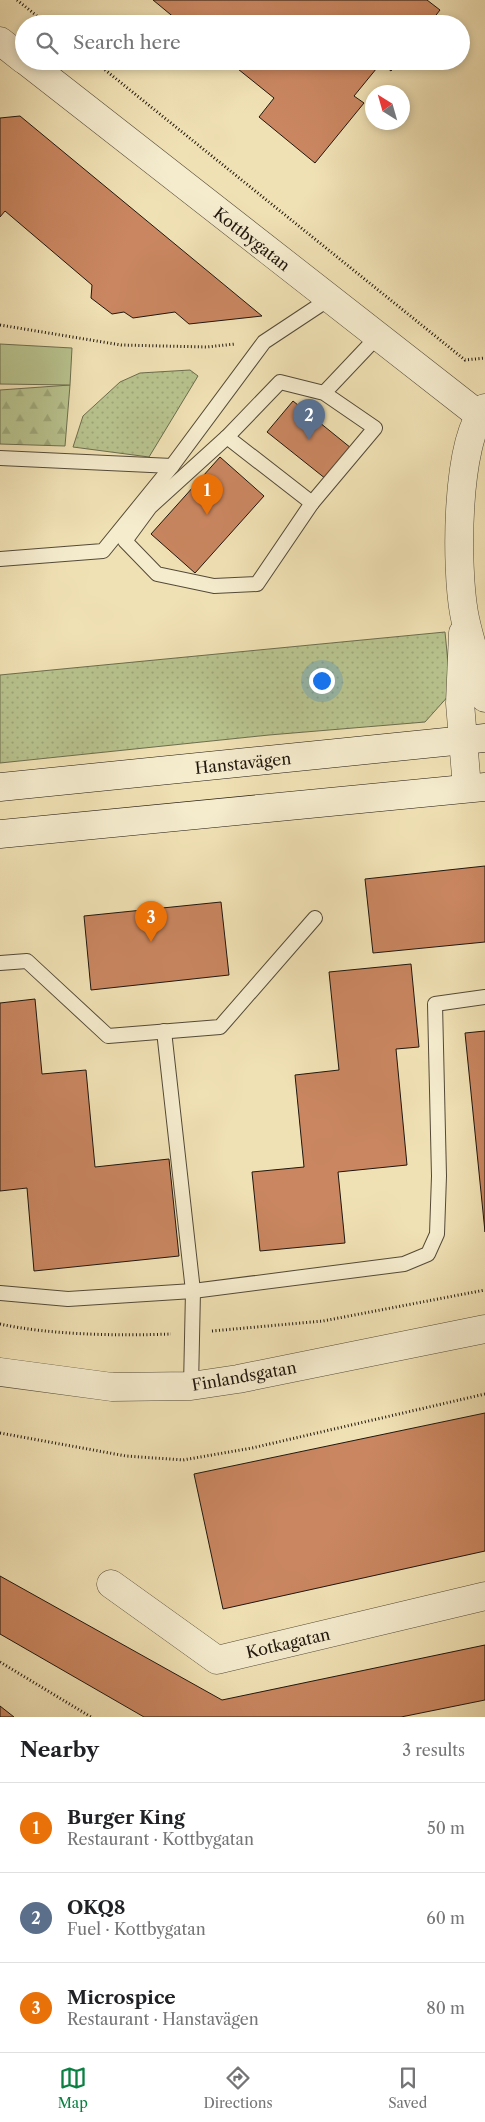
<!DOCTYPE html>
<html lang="en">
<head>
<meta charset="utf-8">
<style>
  body { margin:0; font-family:"Libre Caslon Text",serif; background:#f6f6f6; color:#202124 }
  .compass { position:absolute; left:365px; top:85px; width:45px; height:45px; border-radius:50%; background:#fff; box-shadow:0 2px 8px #0003; rotate:323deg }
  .you { position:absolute; left:321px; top:680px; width:18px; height:18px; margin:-12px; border:4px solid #fff; border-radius:50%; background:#1a73e8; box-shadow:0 0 0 8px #1a73e833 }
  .badge { display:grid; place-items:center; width:32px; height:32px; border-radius:50%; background:#0b8043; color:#fff; font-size:16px; font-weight:700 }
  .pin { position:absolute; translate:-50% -41px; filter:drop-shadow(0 1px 2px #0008) }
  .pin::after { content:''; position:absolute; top:26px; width:18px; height:15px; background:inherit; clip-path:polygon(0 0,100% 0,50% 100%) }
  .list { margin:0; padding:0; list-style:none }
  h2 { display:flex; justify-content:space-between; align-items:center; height:65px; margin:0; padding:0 20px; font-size:21px }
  h2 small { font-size:16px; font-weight:400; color:#757577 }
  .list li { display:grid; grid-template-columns:32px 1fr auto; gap:15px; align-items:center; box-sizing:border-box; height:90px; padding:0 20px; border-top:1px solid #e0e0e0 }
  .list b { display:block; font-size:19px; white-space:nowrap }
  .list p { margin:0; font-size:16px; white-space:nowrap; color:#757577 }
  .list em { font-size:16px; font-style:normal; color:#757577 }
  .icon { flex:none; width:28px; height:28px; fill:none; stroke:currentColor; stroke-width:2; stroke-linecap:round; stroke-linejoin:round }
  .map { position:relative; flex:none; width:485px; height:1717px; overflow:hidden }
  .search { position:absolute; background:#fff; box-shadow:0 2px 8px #0003; left:15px; right:15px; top:15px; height:55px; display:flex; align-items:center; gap:12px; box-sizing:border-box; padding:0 18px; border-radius:28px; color:#757577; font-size:19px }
  .sheet { height:335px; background:#fff }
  nav { display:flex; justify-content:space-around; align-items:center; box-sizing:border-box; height:70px; border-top:1px solid #e0e0e0; background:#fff; font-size:14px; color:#757577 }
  nav a { display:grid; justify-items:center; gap:2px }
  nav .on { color:#0b8043 }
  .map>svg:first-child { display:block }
  .grass { fill:url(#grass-dots); stroke:#6c6d4e }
  .forest { fill:url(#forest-firs); stroke:#6c6d4e }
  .garden { fill:#b8c38e; stroke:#6c6d4e }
  .building { fill:#c98660; stroke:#20170f }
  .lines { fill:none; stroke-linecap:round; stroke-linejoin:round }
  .service-casing { stroke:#544a38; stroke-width:16 }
  .minor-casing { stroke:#544a38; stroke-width:29 }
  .tertiary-casing { stroke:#544a38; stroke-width:29 }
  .secondary-casing { stroke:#20170f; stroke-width:29 }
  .path { stroke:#20170f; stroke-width:3; stroke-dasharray:1 2.5; stroke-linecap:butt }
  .service { stroke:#f5ecce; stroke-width:14 }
  .minor { stroke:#f5ecce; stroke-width:28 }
  .tertiary { stroke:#f5ecce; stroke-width:28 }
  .secondary { stroke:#f5ecce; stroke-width:28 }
  .labels { text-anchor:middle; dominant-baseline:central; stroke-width:4; stroke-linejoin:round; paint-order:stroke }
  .street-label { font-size:16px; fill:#20170f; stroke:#f5ecce }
</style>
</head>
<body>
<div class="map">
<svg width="485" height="1717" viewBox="0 0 485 1717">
  <defs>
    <pattern id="grass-dots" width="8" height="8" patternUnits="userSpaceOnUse" patternTransform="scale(1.25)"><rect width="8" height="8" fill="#b8c38e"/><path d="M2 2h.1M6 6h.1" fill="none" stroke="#9ea779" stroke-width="1.8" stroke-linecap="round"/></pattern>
    <pattern id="forest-firs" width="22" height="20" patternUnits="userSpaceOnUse" patternTransform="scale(1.25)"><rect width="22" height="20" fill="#b8c38e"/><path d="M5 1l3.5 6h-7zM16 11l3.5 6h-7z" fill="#9ea779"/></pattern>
  </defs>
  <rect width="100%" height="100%" fill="#f0e1b4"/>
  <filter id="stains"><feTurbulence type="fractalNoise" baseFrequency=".004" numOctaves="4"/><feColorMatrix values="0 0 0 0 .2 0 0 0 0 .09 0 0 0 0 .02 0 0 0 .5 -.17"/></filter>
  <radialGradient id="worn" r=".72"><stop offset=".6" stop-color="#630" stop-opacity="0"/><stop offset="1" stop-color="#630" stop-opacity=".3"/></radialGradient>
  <g class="grass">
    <polygon points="190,370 198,376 149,457 73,447 83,416 120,382 140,373"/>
    <polygon points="445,632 451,693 425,722 269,735 0,763 0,675"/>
  </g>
  <polygon class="forest" points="70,385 65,446 0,444 0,390"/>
  <polygon class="garden" points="0,344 72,348 70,385 0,384"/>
  <g class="building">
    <polygon points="153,0 427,0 440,10 429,24 182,24"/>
    <polygon points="228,61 399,61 391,71 381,63 354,96 364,103 315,163 259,117 274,98"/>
    <polygon points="20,116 262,316 189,324 175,312 133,318 124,312 112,314 91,298 92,285 5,211 0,217 0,118"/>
    <polygon points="293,401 351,448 326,479 267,432"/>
    <polygon points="220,457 264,496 195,573 151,534"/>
    <polygon points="485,866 485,942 373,953 365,879"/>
    <polygon points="221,902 229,975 91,990 84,916"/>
    <polygon points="411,964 419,1047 396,1049 407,1165 338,1172 345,1243 260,1251 252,1172 304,1167 295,1075 339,1070 329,972"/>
    <polygon points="35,999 42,1074 86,1070 95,1167 169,1159 179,1256 34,1271 27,1188 0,1191 0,1003"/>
    <polygon points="485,1031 485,1232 465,1033"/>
    <polygon points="485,1413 485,1551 223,1609 194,1474"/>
    <polygon points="0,1576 222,1700 485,1645 485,1700 401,1717 144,1717 0,1634"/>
    <polygon points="0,1706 14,1717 0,1717"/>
  </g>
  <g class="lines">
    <g class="service-casing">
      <g id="service">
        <polyline points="324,393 375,428 312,503 227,437 280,382 324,393 377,337"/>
        <polyline points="227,437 150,507 125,541 157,574 214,586 257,584 312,503"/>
        <polyline points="0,458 172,466"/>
        <polyline points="0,559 103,551 172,466 264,342 329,299"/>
        <polyline points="0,963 27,961 108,1036 220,1027 315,918"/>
        <polyline points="164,1031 193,1291 191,1386"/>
        <polyline points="0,1293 68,1299 193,1291 404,1264 428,1254 437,1234 439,1176 435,1004 485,997"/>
      </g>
    </g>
    <g class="minor-casing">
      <g id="minor">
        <polyline points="0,41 24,60"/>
        <polyline points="26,61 479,415"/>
        <path d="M485,408C455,442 456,569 464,613C469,642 481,669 485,698"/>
        <polyline points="463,633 460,703 467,788"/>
        <polyline points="111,1584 217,1660 485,1596"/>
      </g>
    </g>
    <g class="tertiary-casing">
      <polyline id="tertiary" points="0,1372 112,1387 191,1386 238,1379 485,1329"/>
    </g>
    <g class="secondary-casing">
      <g id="secondary">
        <polyline points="0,787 485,738"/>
        <polyline points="0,834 485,787"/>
      </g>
    </g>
    <g class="path">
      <polyline points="17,0 47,24"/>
      <polyline points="94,61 465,360 485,358"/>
      <polyline points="0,325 121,345 207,347 235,344"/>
      <path d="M0,1324C50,1335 120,1336 171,1334"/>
      <polyline points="212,1331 323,1321 485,1290"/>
      <polyline points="0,1433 126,1456 183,1460 252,1448 485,1394"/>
      <polyline points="0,1662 91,1717"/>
    </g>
    <use href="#service" class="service"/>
    <use href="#minor" class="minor"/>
    <use href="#tertiary" class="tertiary"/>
    <use href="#secondary" class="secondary"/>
  </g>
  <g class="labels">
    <g class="street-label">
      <text transform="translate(252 239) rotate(38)">Kottbygatan</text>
      <text transform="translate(243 763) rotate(-6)">Hanstavägen</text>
      <text transform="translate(244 1376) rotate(-10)">Finlandsgatan</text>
      <text transform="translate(288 1643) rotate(-13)">Kotkagatan</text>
    </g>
  </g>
  <rect width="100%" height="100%" filter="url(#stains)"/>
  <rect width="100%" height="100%" fill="url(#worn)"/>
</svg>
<svg class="compass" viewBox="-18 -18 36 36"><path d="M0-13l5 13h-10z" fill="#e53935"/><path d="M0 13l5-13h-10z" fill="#757577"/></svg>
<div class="you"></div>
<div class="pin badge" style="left:207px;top:515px;background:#e8710a">1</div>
<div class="pin badge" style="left:309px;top:440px;background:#5c6f8a">2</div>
<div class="pin badge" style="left:151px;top:942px;background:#e8710a">3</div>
<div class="search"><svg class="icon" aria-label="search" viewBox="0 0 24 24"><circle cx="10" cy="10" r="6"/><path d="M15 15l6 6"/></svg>Search here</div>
</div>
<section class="sheet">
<h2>Nearby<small>3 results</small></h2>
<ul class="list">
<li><span class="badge" style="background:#e8710a">1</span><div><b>Burger King</b><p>Restaurant · Kottbygatan</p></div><em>50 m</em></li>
<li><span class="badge" style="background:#5c6f8a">2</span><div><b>OKQ8</b><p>Fuel · Kottbygatan</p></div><em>60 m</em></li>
<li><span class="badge" style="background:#e8710a">3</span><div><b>Microspice</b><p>Restaurant · Hanstavägen</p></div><em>80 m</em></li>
</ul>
</section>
<nav>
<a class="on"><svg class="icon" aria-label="map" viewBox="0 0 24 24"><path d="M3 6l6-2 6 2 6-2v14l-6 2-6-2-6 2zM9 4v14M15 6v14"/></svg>Map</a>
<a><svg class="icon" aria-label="directions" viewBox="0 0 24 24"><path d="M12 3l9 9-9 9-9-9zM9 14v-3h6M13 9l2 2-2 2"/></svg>Directions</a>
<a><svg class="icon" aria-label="saved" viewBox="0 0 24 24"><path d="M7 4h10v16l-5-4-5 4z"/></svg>Saved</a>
</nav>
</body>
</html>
